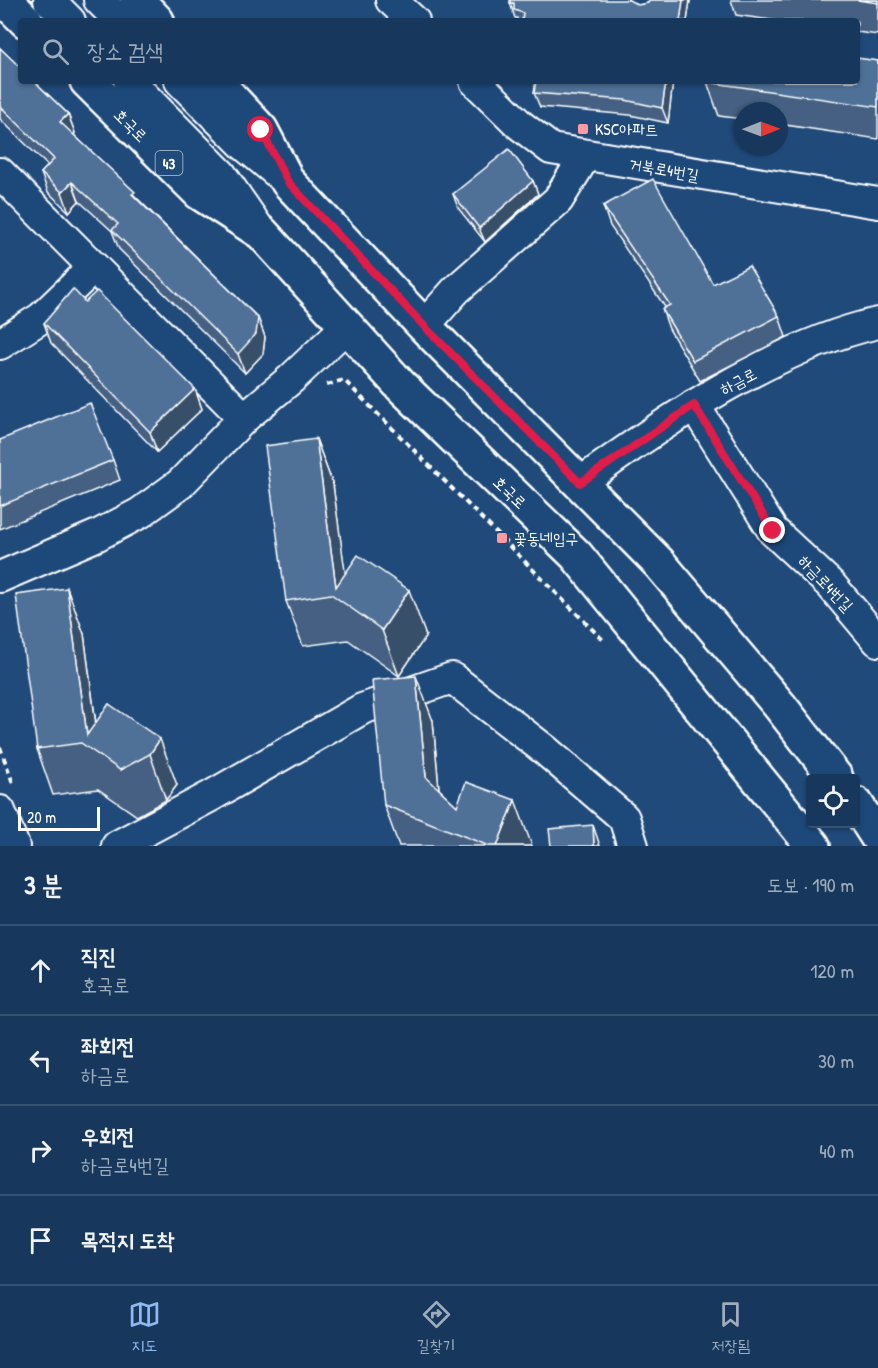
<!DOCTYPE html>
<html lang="ko">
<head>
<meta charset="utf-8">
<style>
  body { margin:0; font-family:"Patrick Hand","Poor Story",sans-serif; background:#244365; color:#f1f3f6 }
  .controls { position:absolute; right:18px; bottom:18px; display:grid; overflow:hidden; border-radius:6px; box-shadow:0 2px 4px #0004 }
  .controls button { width:54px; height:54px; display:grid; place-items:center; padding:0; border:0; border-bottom:2px solid #365272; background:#17385c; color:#f1f3f6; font:30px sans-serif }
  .compass { position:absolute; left:734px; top:102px; width:54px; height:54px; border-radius:50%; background:#17385c; box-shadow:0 2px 4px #0004; rotate:89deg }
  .scale { position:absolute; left:18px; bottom:15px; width:82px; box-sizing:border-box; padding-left:6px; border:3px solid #fff; border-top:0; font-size:16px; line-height:21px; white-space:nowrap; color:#fff; -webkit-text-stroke:4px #1f4a7a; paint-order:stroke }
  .stop { position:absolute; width:18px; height:18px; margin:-14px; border:4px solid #e11d48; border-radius:50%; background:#fff }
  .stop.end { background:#e11d48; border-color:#fff; box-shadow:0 2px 6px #0008 }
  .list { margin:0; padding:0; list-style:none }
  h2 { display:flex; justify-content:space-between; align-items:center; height:78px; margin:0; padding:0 24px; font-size:26px }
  h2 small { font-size:20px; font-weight:400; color:#9eacbb }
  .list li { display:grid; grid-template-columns:39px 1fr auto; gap:18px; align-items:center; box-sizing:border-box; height:90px; padding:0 24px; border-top:2px solid #365272 }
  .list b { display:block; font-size:22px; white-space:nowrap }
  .list p { margin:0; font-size:20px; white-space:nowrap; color:#9eacbb }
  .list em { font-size:20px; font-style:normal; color:#9eacbb }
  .icon { flex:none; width:33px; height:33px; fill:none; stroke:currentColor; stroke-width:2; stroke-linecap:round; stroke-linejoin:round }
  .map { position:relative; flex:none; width:878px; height:846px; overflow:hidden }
  .search { position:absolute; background:#17385c; box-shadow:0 2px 4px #0004; left:18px; right:18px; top:18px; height:66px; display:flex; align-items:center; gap:15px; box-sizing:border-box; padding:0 21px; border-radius:6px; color:#9eacbb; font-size:22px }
  .sheet { height:438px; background:#17385c }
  nav { display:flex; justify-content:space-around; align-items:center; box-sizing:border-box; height:84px; border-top:2px solid #365272; background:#17385c; font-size:16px; color:#9eacbb }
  nav a { display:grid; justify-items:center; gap:3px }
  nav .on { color:#90b9f0 }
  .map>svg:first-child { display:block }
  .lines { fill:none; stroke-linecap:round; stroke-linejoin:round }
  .minor-casing { stroke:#fff; stroke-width:34 }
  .major-casing { stroke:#fff; stroke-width:38 }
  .path { stroke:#fff; stroke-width:4; stroke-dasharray:6 4.5; stroke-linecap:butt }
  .minor { stroke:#1f4a7a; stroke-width:30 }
  .major { stroke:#1f4a7a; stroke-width:33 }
  .wall { fill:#456182; stroke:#fff; stroke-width:1.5 }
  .shaded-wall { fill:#384f6a; stroke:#fff; stroke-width:1.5 }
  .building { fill:#507197; stroke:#fff; stroke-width:1.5 }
  .route { stroke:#e11d48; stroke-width:8 }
  .poi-dot { fill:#ff9aa2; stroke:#1f4a7a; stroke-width:2 }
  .labels { text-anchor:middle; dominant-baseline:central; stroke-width:4.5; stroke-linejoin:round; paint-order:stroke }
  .shield { fill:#1f4a7a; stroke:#bcc9d7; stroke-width:1.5 }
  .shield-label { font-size:15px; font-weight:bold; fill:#fff }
  .street-label { font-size:16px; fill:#fff; stroke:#1f4a7a }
  .poi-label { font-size:16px; fill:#fff; stroke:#1f4a7a; text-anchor:start }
</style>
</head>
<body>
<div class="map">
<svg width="878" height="846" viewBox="0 0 878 846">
  <rect width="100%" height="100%" fill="#1f4a7a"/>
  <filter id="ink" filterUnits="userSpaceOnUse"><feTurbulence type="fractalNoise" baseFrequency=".0167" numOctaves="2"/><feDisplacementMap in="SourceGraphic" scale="12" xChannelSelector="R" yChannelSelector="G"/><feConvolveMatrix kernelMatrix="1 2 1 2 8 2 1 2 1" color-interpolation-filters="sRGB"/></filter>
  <g filter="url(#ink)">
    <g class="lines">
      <g class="minor-casing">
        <g id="minor">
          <polyline points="49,0 70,21"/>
          <polyline points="99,0 120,21"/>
          <polyline points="391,0 414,21"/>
          <polyline points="644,3 644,0"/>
          <polyline points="129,81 221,174 261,232"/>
          <polyline points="180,81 244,145 286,180"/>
          <polyline points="475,81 520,125 551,149 878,203"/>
          <polyline points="0,173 244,418"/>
          <polyline points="424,326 456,290 558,200 585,156"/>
          <polyline points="0,344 41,318 94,267"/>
          <polyline points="694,405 773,531 831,585 878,641"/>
          <path d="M580,483C665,421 775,346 878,323"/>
          <polyline points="0,577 98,535 140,513 180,484 244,418 291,379 347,326"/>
          <polyline points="0,811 14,846"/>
          <polyline points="117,846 211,796 362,709 452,678 545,750 624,818 633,846"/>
        </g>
      </g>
      <g class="major-casing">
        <g id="major">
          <polyline points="5,0 26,21"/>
          <polyline points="137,0 157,21"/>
          <polyline points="87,81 200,193 262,233 401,386 576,555 813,846"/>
          <polyline points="215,81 261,130 288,182 424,326 659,563 780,706 836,778"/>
          <polyline points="856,804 878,838"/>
        </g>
      </g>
      <g class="path">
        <polyline points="327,385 344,380 604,641"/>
        <polyline points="0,747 14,786"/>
      </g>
      <use href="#minor" class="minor"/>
      <use href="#major" class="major"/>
    </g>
    <g class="wall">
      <polygon points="650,0 690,0 687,21 518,21 517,18 515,18 510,3 638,5 648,3"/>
      <polygon points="731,0 878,0 878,35 857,32 857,21 779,21 736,15"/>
      <polygon points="0,48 68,114 75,133 74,135 138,199 258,318 265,337 263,354 245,373 119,249 112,231 79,201 69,212 48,192 41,173 48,166 0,119"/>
      <polygon points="878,61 878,139 779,124 779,111 743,111 743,119 719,116 707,82"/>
      <polygon points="536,81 673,81 668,123 630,115 540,107 534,93"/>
      <polygon points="533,181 538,194 485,242 458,208 453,194"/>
      <polygon points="603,206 713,284 779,316 786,337 700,381 669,329 662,309 665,307 610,226"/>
      <polygon points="85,302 195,389 202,409 157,452 51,343 44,323"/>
      <polygon points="316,439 333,485 345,574 426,636 399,676 348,640 303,646 286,601"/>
      <polygon points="0,440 113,460 120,480 0,529"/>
      <polygon points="67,588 84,634 96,723 109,704 177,785 166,800 137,816 98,789 53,795 37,749"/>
      <polygon points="433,721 439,789 457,806 532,846 399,846 384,805"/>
    </g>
    <g class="shaded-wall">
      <polygon points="683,0 690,0 687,21 680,21"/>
      <polygon points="666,81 673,81 668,123 662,108"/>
      <polygon points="68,114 75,133 67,142 60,122"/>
      <polygon points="533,181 538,194 485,242 479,228"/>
      <polygon points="72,182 79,201 69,212 62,192"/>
      <polygon points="258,318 265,337 263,354 245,373 238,354"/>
      <polygon points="195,389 202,409 157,452 150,432"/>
      <polygon points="316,439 333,485 350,607 336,587"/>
      <polygon points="67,588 84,634 100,756 87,735"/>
      <polygon points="409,590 426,636 399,676 382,630"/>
      <polygon points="416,676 433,721 442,823 426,777"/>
      <polygon points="160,739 177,785 166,800 150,754"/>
      <polygon points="515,800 532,846 497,846"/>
      <polygon points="593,825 600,846 594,846"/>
    </g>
    <g class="building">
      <polygon points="510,0 629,0 638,5 648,3 650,0 683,0 680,21 522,21 523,13 514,10 514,3 510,3"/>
      <polygon points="857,0 878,0 878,3"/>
      <polygon points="0,48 21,68 21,81 34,81 68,114 60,122 135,192 132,194 258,318 256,334 238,354 112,230 118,224 72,182 62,192 41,173 54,159 0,106"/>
      <polygon points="857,58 878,61 878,107 707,82 707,81 857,81"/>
      <polygon points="536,81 666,81 662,108 625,100 534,93"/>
      <polygon points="509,149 533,181 479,228 453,194"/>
      <polygon points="653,179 713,284 749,266 779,316 693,361 662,309 670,305 603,206"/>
      <polygon points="73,289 85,302 97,291 195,389 150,432 44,323"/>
      <polygon points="90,403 113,460 0,506 0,440"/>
      <polygon points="316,439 336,587 358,555 409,590 382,630 331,594 286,601 265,446"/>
      <polygon points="67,588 87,735 109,704 160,739 150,754 120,770 81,743 37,749 16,595"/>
      <polygon points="416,676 426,777 457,806 466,782 515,800 497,846 489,846 384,805 372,680"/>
      <polygon points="593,825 594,846 551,846 549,829"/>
    </g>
  </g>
  <g class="lines" filter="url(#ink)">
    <polyline class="route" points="261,130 288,182 424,326 580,483 694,405 773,531"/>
  </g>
  <g class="poi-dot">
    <rect x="577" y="123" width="12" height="12" rx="3"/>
    <rect x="496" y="532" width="12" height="12" rx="3"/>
  </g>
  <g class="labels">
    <rect class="shield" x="155.5" y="151" width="27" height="24" rx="4.5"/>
    <g class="shield-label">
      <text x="169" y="163">43</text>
    </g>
    <g class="street-label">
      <text transform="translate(131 125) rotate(45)">호국로</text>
      <text transform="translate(664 169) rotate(10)">거북로4번길</text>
      <text transform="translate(738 381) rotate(-28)">하금로</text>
      <text transform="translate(510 492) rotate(44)">호국로</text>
      <text transform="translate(826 583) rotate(46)">하금로4번길</text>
    </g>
    <g class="poi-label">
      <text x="595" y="129">KSC아파트</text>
      <text x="514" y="538">꽃동네입구</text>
    </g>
  </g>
</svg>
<div class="controls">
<button><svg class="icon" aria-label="locate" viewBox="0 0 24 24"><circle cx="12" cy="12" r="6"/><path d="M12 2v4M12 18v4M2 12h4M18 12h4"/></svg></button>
</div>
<svg class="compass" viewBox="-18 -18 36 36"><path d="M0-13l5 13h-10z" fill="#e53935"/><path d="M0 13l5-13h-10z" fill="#9eacbb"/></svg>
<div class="scale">20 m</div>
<div class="stop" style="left:261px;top:130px"></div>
<div class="stop end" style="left:773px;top:531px"></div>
<div class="search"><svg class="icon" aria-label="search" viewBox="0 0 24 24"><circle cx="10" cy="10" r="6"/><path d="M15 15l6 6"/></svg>장소 검색</div>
</div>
<section class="sheet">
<h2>3 분<small>도보 · 190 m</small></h2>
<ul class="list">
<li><svg class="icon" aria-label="ahead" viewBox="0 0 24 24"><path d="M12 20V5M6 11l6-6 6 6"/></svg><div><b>직진</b><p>호국로</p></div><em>120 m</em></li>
<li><svg class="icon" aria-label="left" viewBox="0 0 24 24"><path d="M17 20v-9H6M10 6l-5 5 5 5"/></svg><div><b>좌회전</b><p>하금로</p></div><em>30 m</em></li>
<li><svg class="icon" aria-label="right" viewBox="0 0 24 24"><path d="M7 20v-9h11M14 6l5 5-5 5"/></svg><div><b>우회전</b><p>하금로4번길</p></div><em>40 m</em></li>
<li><svg class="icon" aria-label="arrive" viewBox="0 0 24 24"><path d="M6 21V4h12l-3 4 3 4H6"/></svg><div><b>목적지 도착</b></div></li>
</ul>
</section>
<nav>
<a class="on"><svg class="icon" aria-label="map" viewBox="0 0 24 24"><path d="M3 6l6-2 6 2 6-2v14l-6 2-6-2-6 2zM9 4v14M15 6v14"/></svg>지도</a>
<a><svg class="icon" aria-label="directions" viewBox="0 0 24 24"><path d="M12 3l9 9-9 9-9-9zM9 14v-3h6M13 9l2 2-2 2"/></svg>길찾기</a>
<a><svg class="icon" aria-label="saved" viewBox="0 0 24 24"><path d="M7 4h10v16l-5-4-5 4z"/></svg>저장됨</a>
</nav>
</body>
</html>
